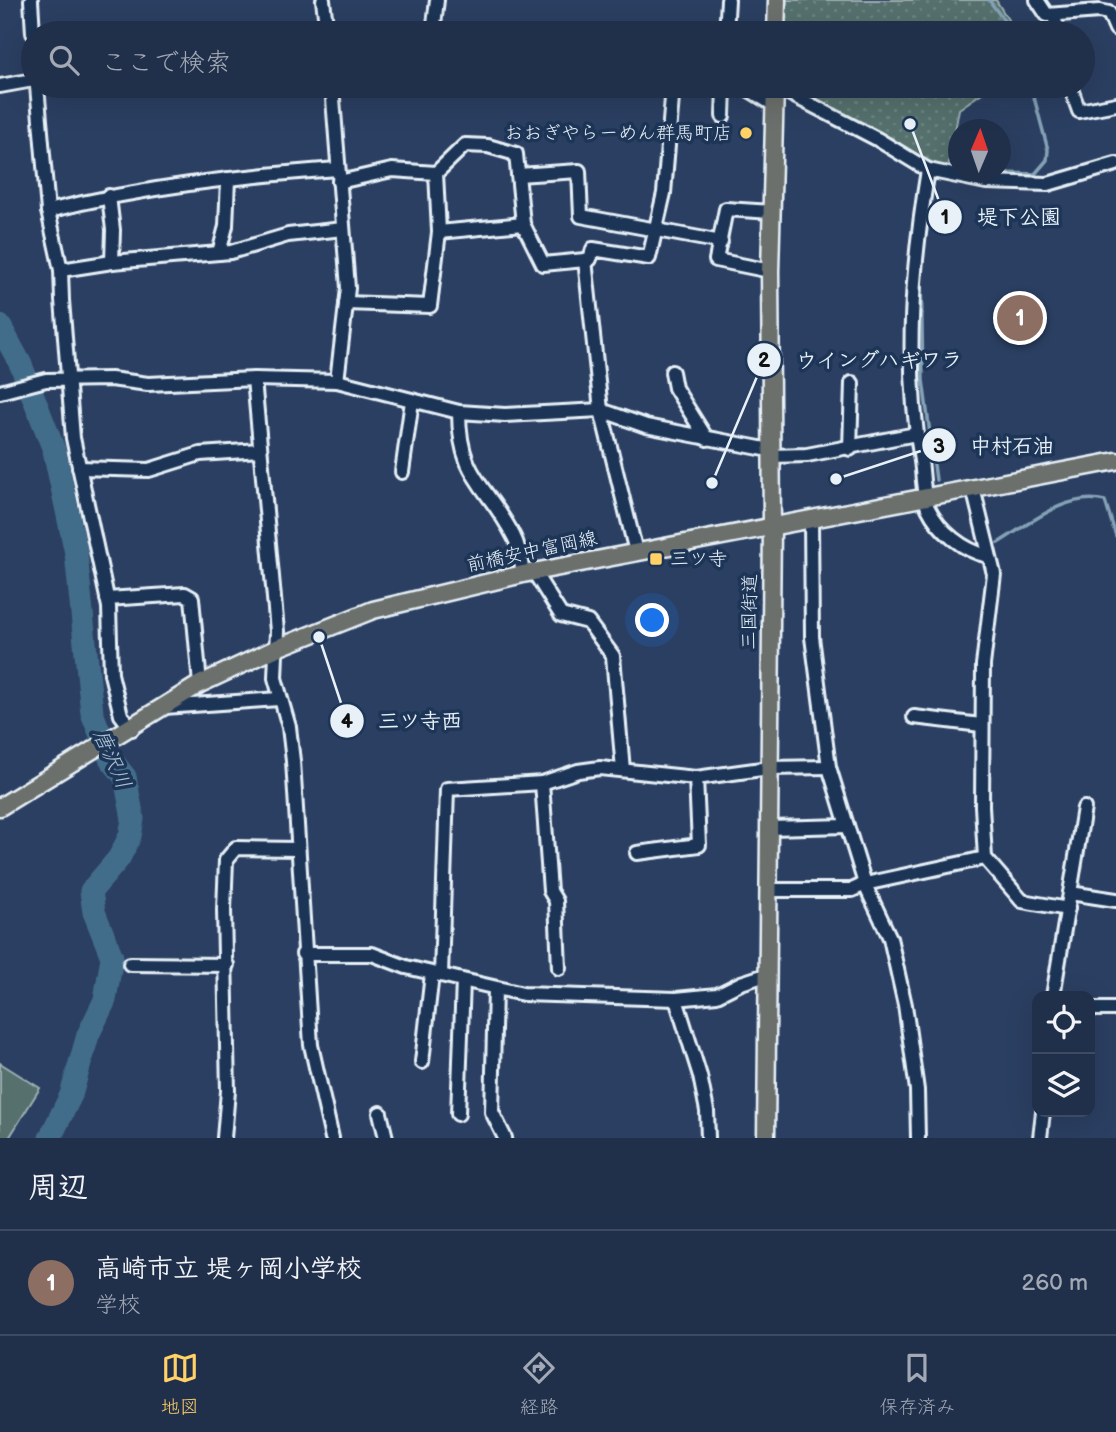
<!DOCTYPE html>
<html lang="ja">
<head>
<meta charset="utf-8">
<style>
  body { margin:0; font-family:"Balsamiq Sans","Klee One",sans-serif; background:#283751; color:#f1f3f6 }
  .controls { position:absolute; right:21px; bottom:21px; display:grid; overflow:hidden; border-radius:14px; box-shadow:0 7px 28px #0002 }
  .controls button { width:63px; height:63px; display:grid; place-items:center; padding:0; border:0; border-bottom:2px solid #3d4a62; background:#202f4a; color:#f1f3f6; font:35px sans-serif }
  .compass { position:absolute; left:948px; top:119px; width:63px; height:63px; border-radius:50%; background:#202f4a; box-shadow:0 7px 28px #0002; rotate:2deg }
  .you { position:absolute; left:653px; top:621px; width:24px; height:24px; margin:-18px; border:5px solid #fff; border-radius:50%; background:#1a73e8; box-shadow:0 0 0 10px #1a73e833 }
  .badge { display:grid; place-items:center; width:46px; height:46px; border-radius:50%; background:#ffd166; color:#fff; font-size:23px; font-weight:700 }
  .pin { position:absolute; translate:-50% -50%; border:4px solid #fff; box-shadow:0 2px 7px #0006 }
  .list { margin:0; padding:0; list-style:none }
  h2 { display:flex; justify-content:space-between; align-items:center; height:91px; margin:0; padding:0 28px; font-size:30px }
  h2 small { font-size:23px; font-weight:400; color:#a2a9b5 }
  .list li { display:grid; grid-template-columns:46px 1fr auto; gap:21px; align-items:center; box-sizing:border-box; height:105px; padding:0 28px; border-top:2px solid #3d4a62 }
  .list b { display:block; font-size:26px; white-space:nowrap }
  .list p { margin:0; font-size:23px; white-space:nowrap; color:#a2a9b5 }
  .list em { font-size:23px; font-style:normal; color:#a2a9b5 }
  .icon { flex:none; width:38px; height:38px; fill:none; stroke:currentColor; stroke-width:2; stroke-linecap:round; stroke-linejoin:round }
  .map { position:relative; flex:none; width:1116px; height:1138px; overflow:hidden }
  .search { position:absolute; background:#202f4a; box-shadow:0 7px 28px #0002; left:21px; right:21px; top:21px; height:77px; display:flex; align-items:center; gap:18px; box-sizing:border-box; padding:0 24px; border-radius:38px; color:#a2a9b5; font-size:26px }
  .sheet { height:196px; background:#202f4a }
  nav { display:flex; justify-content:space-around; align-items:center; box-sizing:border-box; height:98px; border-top:2px solid #3d4a62; background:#202f4a; font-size:19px; color:#a2a9b5 }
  nav a { display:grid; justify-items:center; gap:4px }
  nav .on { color:#ffd166 }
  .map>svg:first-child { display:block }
  .grass { fill:url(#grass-dots); stroke:#9eb0b2; stroke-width:2 }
  .garden { fill:#54706d; stroke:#9eb0b2; stroke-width:2 }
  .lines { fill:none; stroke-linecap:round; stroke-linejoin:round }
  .stream { stroke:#85a2b6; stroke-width:3.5 }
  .river { stroke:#436d8a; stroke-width:23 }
  .minor-casing { stroke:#e8f1f8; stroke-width:18 }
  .major-casing { stroke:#e8f1f8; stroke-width:21 }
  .minor { stroke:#1d3557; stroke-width:12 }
  .major { stroke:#6c706d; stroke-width:16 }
  .poi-dot { fill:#ffd166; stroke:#1d3557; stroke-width:2.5 }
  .labels { text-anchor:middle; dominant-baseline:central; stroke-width:7; stroke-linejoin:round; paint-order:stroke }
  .poi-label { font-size:19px; fill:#e8f1f8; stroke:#1d3557; text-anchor:end }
  .street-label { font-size:19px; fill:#e8f1f8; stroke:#1d3557 }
  .water-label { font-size:21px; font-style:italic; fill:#aec3d2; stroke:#1d3557 }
  .leader { fill:none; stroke:#e8f1f8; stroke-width:2.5 }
  .callout-dot { fill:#e8f1f8; stroke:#1d3557; stroke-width:2.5 }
  .mark-label { font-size:21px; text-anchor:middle; font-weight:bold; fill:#111 }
  .callout-label { font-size:21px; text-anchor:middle; font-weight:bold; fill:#e8f1f8; stroke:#1d3557; stroke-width:7; stroke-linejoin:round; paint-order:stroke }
</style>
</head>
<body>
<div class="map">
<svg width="1116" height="1138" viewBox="0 0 1116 1138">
  <defs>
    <pattern id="grass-dots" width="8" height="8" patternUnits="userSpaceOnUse" patternTransform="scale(1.75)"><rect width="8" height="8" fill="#54706d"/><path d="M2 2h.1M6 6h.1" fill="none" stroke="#6d8583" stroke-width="1.8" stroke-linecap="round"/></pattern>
  </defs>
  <rect width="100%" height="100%" fill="#2b3f62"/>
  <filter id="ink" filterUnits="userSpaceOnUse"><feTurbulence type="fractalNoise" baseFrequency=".0143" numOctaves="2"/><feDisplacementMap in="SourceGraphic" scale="14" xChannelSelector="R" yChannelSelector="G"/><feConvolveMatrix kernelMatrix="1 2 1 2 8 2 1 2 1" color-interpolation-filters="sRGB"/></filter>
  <g filter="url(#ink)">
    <g class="grass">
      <polygon points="784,0 996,0 1016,33 784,33"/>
      <polygon points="790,86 992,86 959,109 948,168 921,158 893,139"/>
    </g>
    <polygon class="garden" points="0,1063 40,1088 9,1138 0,1138"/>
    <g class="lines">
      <g class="stream">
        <polyline points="989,0 1013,33"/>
        <polyline points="974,172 1035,174 1047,160 1048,150 1031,86"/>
        <polyline points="926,230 933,181 941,177"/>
        <polyline points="921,269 923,380 936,480"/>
        <path d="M998,543C1029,524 1068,491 1105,501L1116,536"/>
      </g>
      <polyline class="river" points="0,326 21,365 54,450 76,553 92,713 110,758 125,777 133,819 130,836 119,858 91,891 94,912 112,957 105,1000 88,1035 71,1095 50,1138"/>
      <g class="minor-casing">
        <g id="minor">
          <polyline points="31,0 33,33"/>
          <polyline points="323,0 327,33"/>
          <polyline points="1037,0 1047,15 1099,11 1109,13 1116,29"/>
          <polyline points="1054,15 1058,33"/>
          <polyline points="433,33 437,0"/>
          <polyline points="726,33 728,0"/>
          <polyline points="0,86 33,80"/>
          <polyline points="37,86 48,211 61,270 62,300 73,438 109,607 111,674 121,715 132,729"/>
          <polyline points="332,86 348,288 337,381"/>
          <polyline points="743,86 774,105"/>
          <polyline points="775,86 877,139 928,170 986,182 1048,184 1116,164"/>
          <polyline points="1070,86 1079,111 1116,104"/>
          <polyline points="723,116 724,86"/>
          <path d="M928,170C912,267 904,363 921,461C923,474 923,496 928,508C939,531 964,551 988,556"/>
          <polyline points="518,175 579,171 581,216 721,242"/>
          <polyline points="339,182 392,170 436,173 465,145 488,146 516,154 523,224 543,264 585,260 590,259 593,249 649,258 664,193 673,86"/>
          <polyline points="109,196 113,230 112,262"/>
          <path d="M48,211C143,187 240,176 338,169"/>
          <polyline points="439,232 523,224"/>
          <polyline points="219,253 226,226 228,179"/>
          <polyline points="585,260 601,410 636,552"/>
          <polyline points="61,270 112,262 231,252 288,235 343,229"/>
          <polyline points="770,271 716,260 726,209 772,212"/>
          <polyline points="346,303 430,306 439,232 436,173"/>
          <polyline points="672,372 675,388 707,439"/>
          <polyline points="254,379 277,631 275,678 289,727 293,761 311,1045 332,1138"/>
          <polyline points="0,392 46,380 111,379 148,384 254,379 337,381 459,412 505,415 601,410 646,426 770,450"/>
          <path d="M459,412C459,479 488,485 514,537C520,548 521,563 523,574"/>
          <polyline points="850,449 852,383"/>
          <polyline points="771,456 807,455 916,434"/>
          <polyline points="79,468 149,470 200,454 260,450"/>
          <polyline points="402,472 412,401"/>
          <polyline points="973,488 994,574 983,665 982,806 985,858 1022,901 1068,909"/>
          <polyline points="811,518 812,637 829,767 866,887 890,938 905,1005 917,1090 918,1138"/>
          <polyline points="534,572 561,615 588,622 613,656 623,770"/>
          <polyline points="107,599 185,594 192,598 200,684"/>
          <polyline points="164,707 279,699"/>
          <polyline points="914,717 981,725"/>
          <polyline points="542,783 550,891 556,901 559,968"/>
          <polyline points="769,828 847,826"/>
          <polyline points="637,853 699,845 696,778"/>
          <polyline points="769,890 852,890 865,884 985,858"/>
          <polyline points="1070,893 1116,900"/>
          <polyline points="303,954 372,954 406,967 523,994 676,999 717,995 741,983 769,974"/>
          <polyline points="130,964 227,965"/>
          <polyline points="441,975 447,789 542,783 578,771 600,768 696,778 769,768 829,767"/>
          <polyline points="495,989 492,1112 505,1138"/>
          <polyline points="1053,996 1084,808"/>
          <polyline points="676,999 700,1076 707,1111 708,1138"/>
          <polyline points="1090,1009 1116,1009"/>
          <polyline points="422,1062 432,974"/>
          <polyline points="380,1113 386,1138"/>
          <polyline points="458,1114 463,981"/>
          <polyline points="224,1138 228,1091 224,910 226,860 236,848 298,849"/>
          <polyline points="1040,1138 1043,1112"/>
        </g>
      </g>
      <g class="major-casing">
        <g id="major">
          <polyline points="776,33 777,0"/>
          <polyline points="0,807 200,684 277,648 373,610 523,574 1116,461"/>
          <polyline points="766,1138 772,526 770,271 775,86"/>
        </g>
      </g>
      <use href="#minor" class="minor"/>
      <use href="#major" class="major"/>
    </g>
  </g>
  <g class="poi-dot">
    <circle cx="746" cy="133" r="7"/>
    <rect x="649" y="552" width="14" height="14" rx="3.5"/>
  </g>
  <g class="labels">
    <g class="poi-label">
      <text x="732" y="133">おおぎやらーめん群馬町店</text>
      <text x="670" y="559" text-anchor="start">三ツ寺</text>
    </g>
    <g class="street-label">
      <text transform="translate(532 552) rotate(-12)">前橋安中富岡線</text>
      <text transform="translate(750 612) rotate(-89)">三国街道</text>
    </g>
    <g class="water-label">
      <text transform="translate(112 759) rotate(66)">唐沢川</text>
    </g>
  </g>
  <path class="leader" d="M910 124L945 217M712 483L764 360M836 479L939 445M319 637L347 721"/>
  <g class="callout-dot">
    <circle cx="910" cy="124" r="7"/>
    <circle cx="712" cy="483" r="7"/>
    <circle cx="836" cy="479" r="7"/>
    <circle cx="319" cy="637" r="7"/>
    <circle cx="945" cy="217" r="18"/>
    <circle cx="764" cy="360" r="18"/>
    <circle cx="939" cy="445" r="18"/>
    <circle cx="347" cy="721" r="18"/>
  </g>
  <g class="mark-label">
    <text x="945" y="224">1</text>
    <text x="764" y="367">2</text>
    <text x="939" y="453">3</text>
    <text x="347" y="728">4</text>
  </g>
  <g class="callout-label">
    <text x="1019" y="224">堤下公園</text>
    <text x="879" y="367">ウイングハギワラ</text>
    <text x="1012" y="453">中村石油</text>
    <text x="420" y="728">三ツ寺西</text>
  </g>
</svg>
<div class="controls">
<button><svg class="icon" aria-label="locate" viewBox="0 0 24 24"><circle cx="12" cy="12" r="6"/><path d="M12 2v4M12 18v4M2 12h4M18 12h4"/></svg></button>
<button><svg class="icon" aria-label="layers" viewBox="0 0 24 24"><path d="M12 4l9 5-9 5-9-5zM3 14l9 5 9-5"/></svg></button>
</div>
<svg class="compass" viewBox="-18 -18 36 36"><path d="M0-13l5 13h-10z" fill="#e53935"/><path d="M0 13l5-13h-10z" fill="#a2a9b5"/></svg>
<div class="you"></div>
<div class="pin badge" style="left:1020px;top:318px;background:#8d6e63">1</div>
<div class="search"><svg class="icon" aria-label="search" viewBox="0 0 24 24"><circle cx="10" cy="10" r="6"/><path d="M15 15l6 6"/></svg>ここで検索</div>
</div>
<section class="sheet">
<h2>周辺<small></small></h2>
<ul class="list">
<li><span class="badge" style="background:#8d6e63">1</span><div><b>高崎市立 堤ヶ岡小学校</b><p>学校</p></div><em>260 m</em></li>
</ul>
</section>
<nav>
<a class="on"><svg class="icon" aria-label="map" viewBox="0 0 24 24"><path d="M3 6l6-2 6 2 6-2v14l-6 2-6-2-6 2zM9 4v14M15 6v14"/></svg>地図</a>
<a><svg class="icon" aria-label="directions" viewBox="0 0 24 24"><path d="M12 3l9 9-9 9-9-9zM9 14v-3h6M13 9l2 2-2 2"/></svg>経路</a>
<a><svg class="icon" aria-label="saved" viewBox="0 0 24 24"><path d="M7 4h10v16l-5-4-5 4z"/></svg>保存済み</a>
</nav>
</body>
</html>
